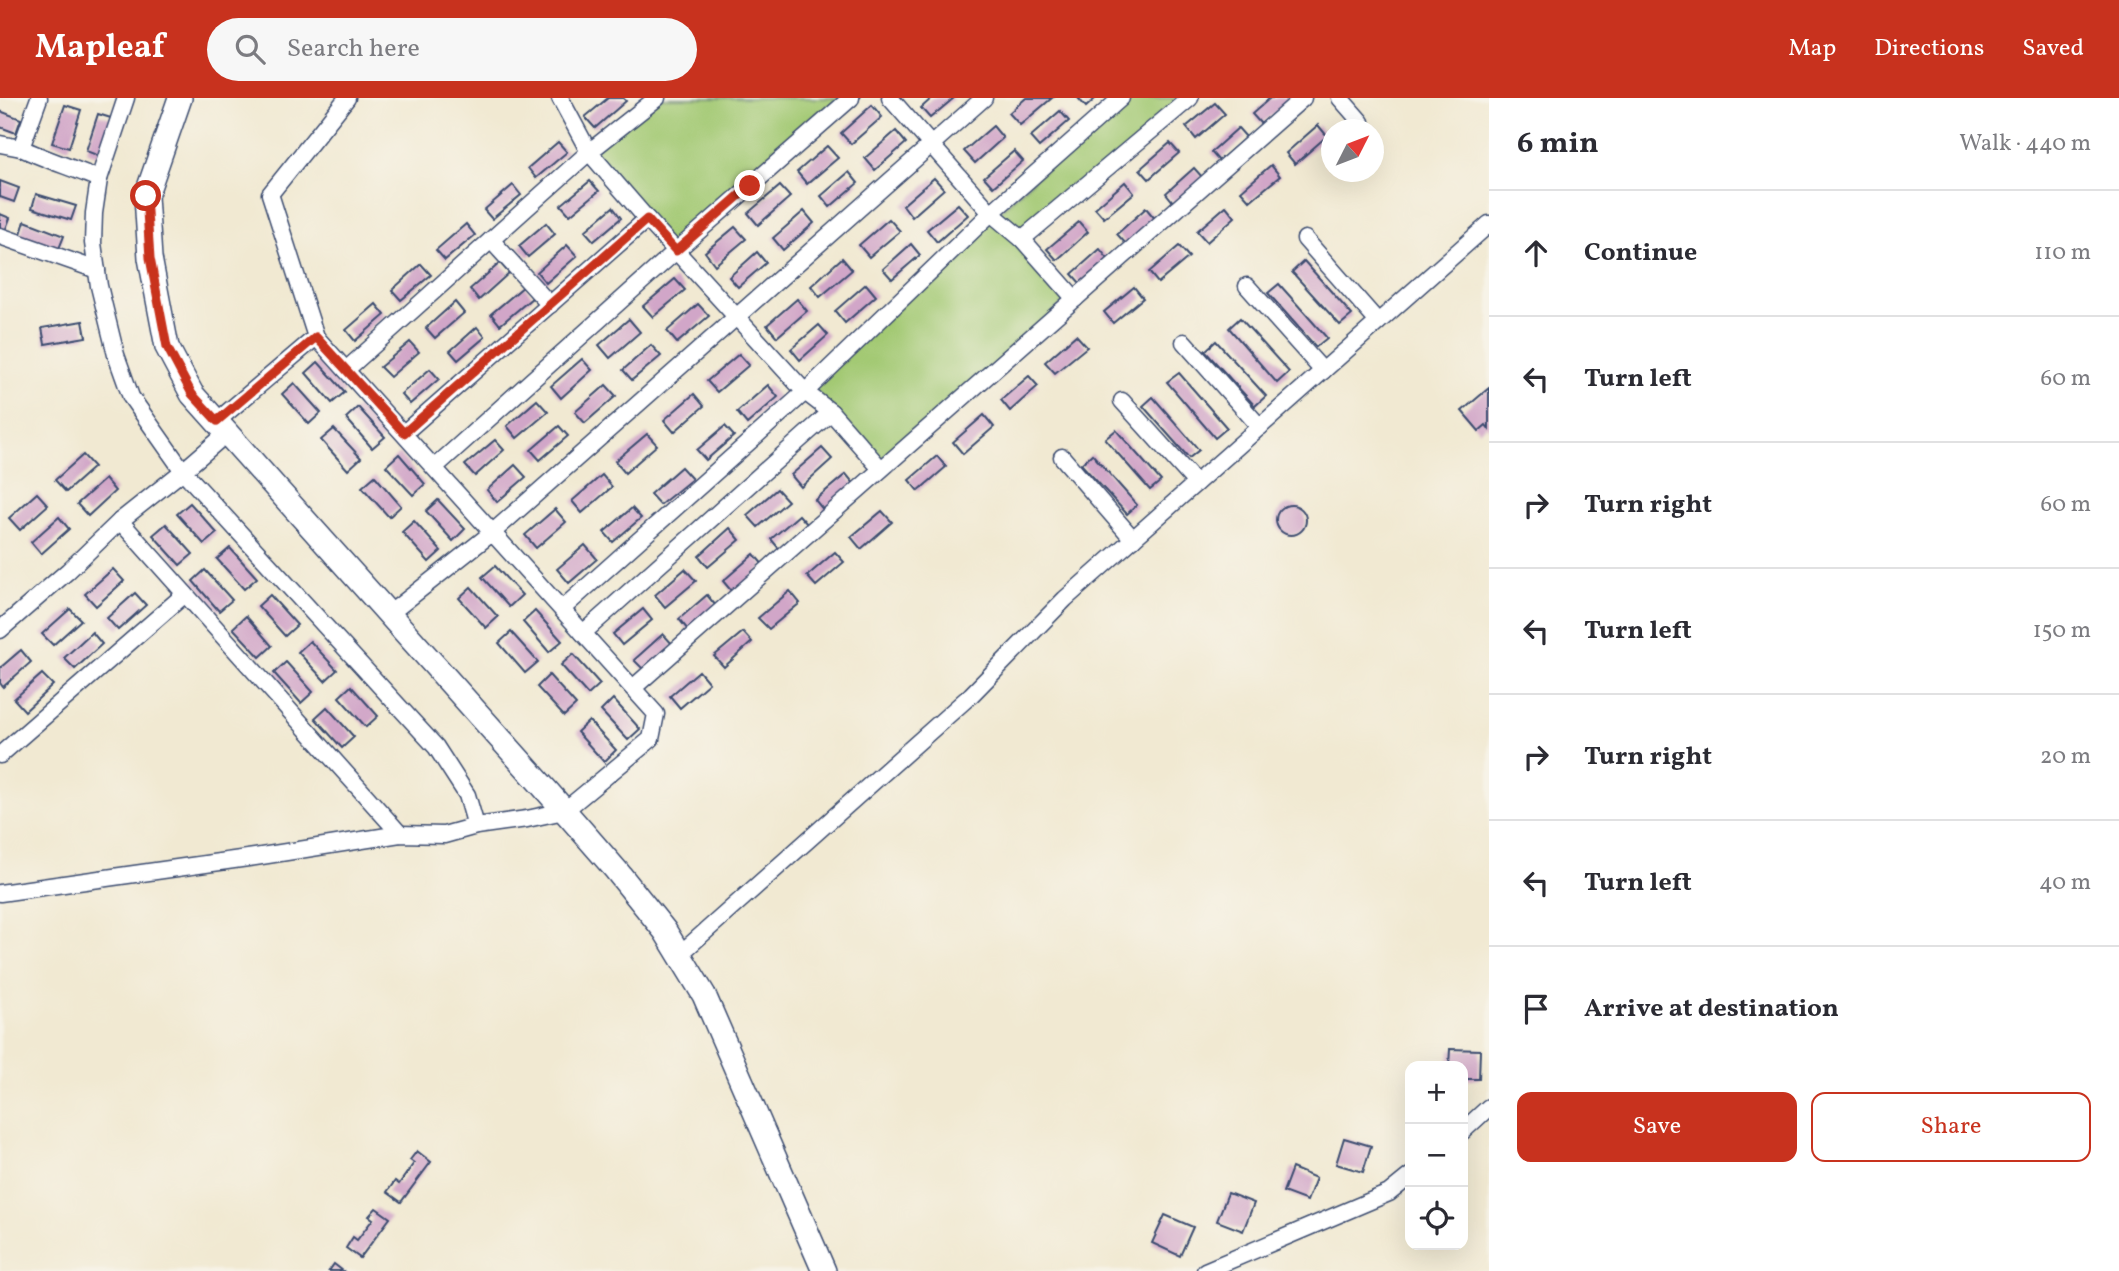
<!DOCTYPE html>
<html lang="en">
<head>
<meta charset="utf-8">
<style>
  body { margin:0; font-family:Vollkorn,serif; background:#f7f7f7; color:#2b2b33 }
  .controls { position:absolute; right:21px; bottom:21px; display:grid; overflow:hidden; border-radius:14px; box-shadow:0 7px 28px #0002 }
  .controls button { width:63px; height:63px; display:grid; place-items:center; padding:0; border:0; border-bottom:2px solid #e1e1e2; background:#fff; color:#2b2b33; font:35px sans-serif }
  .compass { position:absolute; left:1321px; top:21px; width:63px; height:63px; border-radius:50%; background:#fff; box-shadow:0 7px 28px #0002; rotate:48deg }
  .stop { position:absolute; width:21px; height:21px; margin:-16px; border:5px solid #c8321e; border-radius:50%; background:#fff }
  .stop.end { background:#c8321e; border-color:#fff; box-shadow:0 2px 7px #0008 }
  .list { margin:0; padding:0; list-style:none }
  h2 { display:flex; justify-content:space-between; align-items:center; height:91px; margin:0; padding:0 28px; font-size:30px }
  h2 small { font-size:23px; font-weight:400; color:#7c7c81 }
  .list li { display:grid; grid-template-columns:46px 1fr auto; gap:21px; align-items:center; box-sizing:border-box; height:126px; padding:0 28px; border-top:2px solid #e1e1e2 }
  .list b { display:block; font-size:26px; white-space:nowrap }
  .list em { font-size:23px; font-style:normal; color:#7c7c81 }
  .actions { display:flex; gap:14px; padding:21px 28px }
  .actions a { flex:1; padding:16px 0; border:2px solid #c8321e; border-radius:14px; text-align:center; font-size:24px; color:#c8321e }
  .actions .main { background:#c8321e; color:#fff }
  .icon { flex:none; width:38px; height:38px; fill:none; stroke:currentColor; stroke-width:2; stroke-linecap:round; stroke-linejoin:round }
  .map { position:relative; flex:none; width:1489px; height:1173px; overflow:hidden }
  header { display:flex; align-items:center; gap:42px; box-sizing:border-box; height:98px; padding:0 35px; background:#c8321e; color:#fff }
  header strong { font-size:33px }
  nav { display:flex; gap:38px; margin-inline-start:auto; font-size:24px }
  .search { width:490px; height:63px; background:#f7f7f7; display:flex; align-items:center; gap:18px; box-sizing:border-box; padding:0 24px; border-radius:38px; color:#7c7c81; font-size:26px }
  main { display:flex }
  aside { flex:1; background:#fff }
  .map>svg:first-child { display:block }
  .green { fill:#a3c973; stroke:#5f7c68; stroke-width:2 }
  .building { fill:#d1a6c8 }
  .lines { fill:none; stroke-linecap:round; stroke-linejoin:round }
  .street-casing { stroke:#3b4b6f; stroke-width:19 }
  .secondary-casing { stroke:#3b4b6f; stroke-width:26 }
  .street { stroke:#fff; stroke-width:16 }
  .secondary { stroke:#fff; stroke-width:23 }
  .route { stroke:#c8321e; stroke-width:9 }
</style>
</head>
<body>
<header>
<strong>Mapleaf</strong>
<div class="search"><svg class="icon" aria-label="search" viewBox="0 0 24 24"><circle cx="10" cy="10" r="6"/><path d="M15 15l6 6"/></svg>Search here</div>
<nav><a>Map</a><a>Directions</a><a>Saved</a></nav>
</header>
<main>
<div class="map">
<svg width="1489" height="1173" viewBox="0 0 1489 1173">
  <rect width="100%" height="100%" fill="#f7f3e8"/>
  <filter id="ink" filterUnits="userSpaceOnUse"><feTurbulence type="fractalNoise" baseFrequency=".0143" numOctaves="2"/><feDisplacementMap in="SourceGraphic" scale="14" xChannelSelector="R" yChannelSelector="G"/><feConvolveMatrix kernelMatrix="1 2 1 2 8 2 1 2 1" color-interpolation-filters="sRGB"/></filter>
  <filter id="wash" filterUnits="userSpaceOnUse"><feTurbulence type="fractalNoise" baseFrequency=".00686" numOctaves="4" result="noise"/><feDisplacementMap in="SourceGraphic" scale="28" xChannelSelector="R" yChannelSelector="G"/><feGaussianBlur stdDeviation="1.57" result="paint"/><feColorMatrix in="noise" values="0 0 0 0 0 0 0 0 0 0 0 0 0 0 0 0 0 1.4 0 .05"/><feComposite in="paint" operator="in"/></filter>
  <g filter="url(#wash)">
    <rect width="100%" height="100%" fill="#f1e9d2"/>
    <g class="green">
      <polygon points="657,0 851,0 676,153 589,54"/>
      <polygon points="1121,0 1190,0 1022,141 995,120 1066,203 881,371 805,294"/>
    </g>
    <g id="blocks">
      <g class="building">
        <polygon points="608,0 623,0 626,3 595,30 585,19"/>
        <polygon points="932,0 954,0 930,20 921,10"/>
        <polygon points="1026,0 1052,0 1020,27 1009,15"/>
        <polygon points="1078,0 1096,0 1086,9"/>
        <polygon points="1270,0 1292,0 1261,26 1252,16"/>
        <polygon points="1215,5 1225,16 1196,41 1186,29"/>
        <polygon points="65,7 81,12 69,50 52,45"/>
        <polygon points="872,7 882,19 851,46 841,35"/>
        <polygon points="0,13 21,21 16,35 0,29"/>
        <polygon points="1060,13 1069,23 1039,49 1030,39"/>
        <polygon points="98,16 114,21 102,59 86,53"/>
        <polygon points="1318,27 1327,38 1295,66 1286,55"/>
        <polygon points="993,28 1003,40 975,65 964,53"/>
        <polygon points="1238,30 1246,39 1219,63 1211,54"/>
        <polygon points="896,33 906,45 875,72 865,60"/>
        <polygon points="558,44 567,54 536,80 528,70"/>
        <polygon points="1170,45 1179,55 1149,81 1140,71"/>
        <polygon points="827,48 838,60 807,86 797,74"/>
        <polygon points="1014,53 1023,63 993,89 984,79"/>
        <polygon points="1271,67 1280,78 1250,103 1241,93"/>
        <polygon points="1194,70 1203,80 1174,105 1166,95"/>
        <polygon points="849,74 858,85 830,109 821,98"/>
        <polygon points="934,80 944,91 912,119 903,107"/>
        <polygon points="0,83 19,90 14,104 0,99"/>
        <polygon points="590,83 599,93 570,117 561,107"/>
        <polygon points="1125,84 1134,95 1104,120 1095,110"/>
        <polygon points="513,87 521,97 492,121 484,112"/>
        <polygon points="780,88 790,99 758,127 748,115"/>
        <polygon points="36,96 76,108 71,122 32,110"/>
        <polygon points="958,106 968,117 937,144 927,132"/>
        <polygon points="1226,108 1235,119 1207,144 1197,133"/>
        <polygon points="613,109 621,120 594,143 585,133"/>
        <polygon points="1146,110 1156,122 1127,147 1117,136"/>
        <polygon points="804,113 814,125 783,152 773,140"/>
        <polygon points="0,116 10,120 5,133 0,131"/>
        <polygon points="889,121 900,133 869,159 859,147"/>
        <polygon points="25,123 64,138 58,153 20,139"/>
        <polygon points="1079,124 1088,134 1057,162 1047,151"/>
        <polygon points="546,125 555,136 528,159 519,148"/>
        <polygon points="466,126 475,137 445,162 436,152"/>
        <polygon points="735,129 746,141 715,167 705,154"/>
        <polygon points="911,146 920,157 892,181 883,171"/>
        <polygon points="567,147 577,158 546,185 537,174"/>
        <polygon points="1179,148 1189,159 1158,185 1149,174"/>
        <polygon points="1100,151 1108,161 1080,185 1072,176"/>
        <polygon points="757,154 766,165 738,189 729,179"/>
        <polygon points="842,160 852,172 820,199 811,188"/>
        <polygon points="1304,163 1352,217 1340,227 1292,174"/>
        <polygon points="500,165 509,175 479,202 470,191"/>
        <polygon points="421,166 431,177 401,202 392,192"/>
        <polygon points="675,181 685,192 653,219 643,208"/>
        <polygon points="866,186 876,198 845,225 835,213"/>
        <polygon points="1279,186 1327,240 1316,249 1268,195"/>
        <polygon points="524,188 533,199 500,227 491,216"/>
        <polygon points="1134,189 1143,200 1113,225 1104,214"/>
        <polygon points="797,201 807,213 777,239 767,227"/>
        <polygon points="455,204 464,215 435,240 426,230"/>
        <polygon points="376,206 385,217 355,243 346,232"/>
        <polygon points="698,206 709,218 677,245 667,233"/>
        <polygon points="1240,220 1289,274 1277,285 1229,230"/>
        <polygon points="629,221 640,234 610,260 599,247"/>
        <polygon points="83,223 86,239 45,246 42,230"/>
        <polygon points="819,227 828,237 800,262 791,251"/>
        <polygon points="477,229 485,239 458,262 450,253"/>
        <polygon points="1076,237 1087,249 1055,275 1045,264"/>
        <polygon points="1216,243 1266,298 1255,308 1205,253"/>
        <polygon points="410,244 419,254 390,279 380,269"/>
        <polygon points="651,247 661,258 632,282 623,272"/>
        <polygon points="739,256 749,267 717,294 707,283"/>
        <polygon points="582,261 592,272 561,300 551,288"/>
        <polygon points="318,264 345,294 332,305 306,275"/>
        <polygon points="430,271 439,281 410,306 401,296"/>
        <polygon points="1179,275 1227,330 1215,340 1167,284"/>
        <polygon points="1029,278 1038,288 1010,313 1001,302"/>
        <polygon points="294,285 321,315 309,326 282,296"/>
        <polygon points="606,287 616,298 585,325 575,314"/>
        <polygon points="768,287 778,299 747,326 737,314"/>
        <polygon points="1489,290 1489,331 1486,327 1479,333 1462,313"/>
        <polygon points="694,296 704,308 674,334 664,322"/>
        <polygon points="1153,299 1199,352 1189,360 1143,308"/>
        <polygon points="537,302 548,314 517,340 507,328"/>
        <polygon points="358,309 385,339 372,350 346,320"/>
        <polygon points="984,317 994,329 963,356 953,344"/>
        <polygon points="559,328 568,338 540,362 531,352"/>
        <polygon points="725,328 734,338 706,362 697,352"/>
        <polygon points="334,331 361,360 348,372 321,342"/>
        <polygon points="1116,332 1161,383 1150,392 1105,341"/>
        <polygon points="647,336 657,347 625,375 615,363"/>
        <polygon points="495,342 504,352 475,378 465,367"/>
        <polygon points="822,350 832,361 801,389 791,377"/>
        <polygon points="399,356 425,386 413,397 386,368"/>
        <polygon points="1092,356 1137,407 1127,416 1081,366"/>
        <polygon points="83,357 94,369 66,394 55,382"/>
        <polygon points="937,358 946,369 918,393 909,382"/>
        <polygon points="515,367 526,379 497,404 487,392"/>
        <polygon points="681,369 692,381 660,407 650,396"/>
        <polygon points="846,376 856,388 825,414 815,402"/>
        <polygon points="602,377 612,389 582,415 572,403"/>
        <polygon points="375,378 401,408 389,419 362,389"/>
        <polygon points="105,381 115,393 88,418 77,406"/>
        <polygon points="777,391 788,403 758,429 747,417"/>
        <polygon points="37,395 48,407 20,432 9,420"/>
        <polygon points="438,402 465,431 453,443 426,413"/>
        <polygon points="190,405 217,435 204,446 177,416"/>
        <circle cx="1291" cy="422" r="15"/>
        <polygon points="632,410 641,420 613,444 604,434"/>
        <polygon points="555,411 566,424 536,450 525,437"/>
        <polygon points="882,413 892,424 861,451 851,439"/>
        <polygon points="799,417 808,427 780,452 771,441"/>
        <polygon points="59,419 69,431 41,456 31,444"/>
        <polygon points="414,423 441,453 429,464 402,434"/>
        <polygon points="166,426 193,456 180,467 153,437"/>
        <polygon points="730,430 740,442 708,469 699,458"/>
        <polygon points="585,447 597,461 569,485 557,471"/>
        <polygon points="230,450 257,480 244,491 217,461"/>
        <polygon points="835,454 844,464 816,488 807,478"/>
        <polygon points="754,456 764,468 733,495 723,483"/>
        <polygon points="495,468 522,497 509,509 482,479"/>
        <polygon points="113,471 124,483 96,508 85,496"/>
        <polygon points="685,471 696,483 665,509 655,497"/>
        <polygon points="205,472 232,502 219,513 193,483"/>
        <polygon points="471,489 498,519 486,530 459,500"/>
        <polygon points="790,493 800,505 769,531 758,520"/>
        <polygon points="135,495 146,507 118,532 107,520"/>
        <polygon points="270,497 297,527 285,538 258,508"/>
        <polygon points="707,497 716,508 688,532 679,521"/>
        <polygon points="70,511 81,522 53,547 42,536"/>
        <polygon points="643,511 652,522 622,547 613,536"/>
        <polygon points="535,513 562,543 549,554 523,524"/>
        <polygon points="246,518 272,548 260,559 233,530"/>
        <polygon points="92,534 102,546 75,571 64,560"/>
        <polygon points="511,534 538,564 525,575 499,545"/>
        <polygon points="743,534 752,544 724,569 714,558"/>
        <polygon points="663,536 674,548 645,573 634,562"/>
        <polygon points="310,543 337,572 325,583 298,554"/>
        <polygon points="21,552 31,564 3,589 0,585 0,570"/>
        <polygon points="573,556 600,586 588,597 561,567"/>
        <polygon points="286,564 313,594 301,605 274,575"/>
        <polygon points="699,573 709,585 680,610 670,598"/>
        <polygon points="42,576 53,587 25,613 14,601"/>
        <polygon points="549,577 576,607 564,618 537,589"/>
        <polygon points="351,588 378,618 366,629 339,599"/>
        <polygon points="613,601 640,631 628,642 601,613"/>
        <polygon points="327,609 354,639 342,650 315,620"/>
        <polygon points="589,623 616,652 604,664 577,634"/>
        <polygon points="1450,951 1480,952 1479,981 1463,981 1463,968 1449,968"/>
        <polygon points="1344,1040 1371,1048 1363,1074 1336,1066"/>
        <polygon points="417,1053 431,1064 401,1104 387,1094 395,1083 399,1086 414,1065 410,1062"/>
        <polygon points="1292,1070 1316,1080 1307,1103 1283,1094"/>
        <polygon points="1228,1095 1254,1105 1243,1133 1217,1123"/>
        <polygon points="376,1110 390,1120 360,1160 346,1150 353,1139 357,1142 373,1121 369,1118"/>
        <polygon points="1165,1117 1193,1129 1180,1158 1152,1145"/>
        <polygon points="334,1166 343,1173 329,1173"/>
      </g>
    </g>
  </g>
  <g filter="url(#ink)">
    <use href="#blocks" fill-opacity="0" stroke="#3b4b6f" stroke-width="2"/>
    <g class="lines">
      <g class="street-casing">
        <g id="street">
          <path d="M39,0L21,50C47,62 73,70 99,81"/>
          <polyline points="126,0 99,81 94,115 93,145 99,188 116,257 131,299 183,373 436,649 467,697 476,728"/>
          <polyline points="560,0 589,54 647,121 805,294 831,314 881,371"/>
          <polyline points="890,0 991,115 1022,141 1075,201"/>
          <polyline points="1340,0 1361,24"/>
          <polyline points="0,46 21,50"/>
          <polyline points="0,138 97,172"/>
          <polyline points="1022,141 1190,0"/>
          <polyline points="1305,141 1378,224"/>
          <polyline points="491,142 550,207"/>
          <polyline points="1247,188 1323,273"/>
          <polyline points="1184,244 1260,329"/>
          <polyline points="346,272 589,54 657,0"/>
          <polyline points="1122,303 1196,385"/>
          <polyline points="217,323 316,239"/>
          <polyline points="404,335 647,121"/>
          <polyline points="1062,359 1133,441"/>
          <polyline points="435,369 676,153 851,0"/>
          <polyline points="120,423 400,736"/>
          <polyline points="562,511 805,294 991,115 1121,0"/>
          <polyline points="389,516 493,434 984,0"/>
          <polyline points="0,532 68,473 120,423 183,373 227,335"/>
          <polyline points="583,535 831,314"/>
          <polyline points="633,590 1303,0"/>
          <polyline points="0,657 185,496"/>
          <polyline points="0,795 255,759 400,736 444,737 476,728 527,721 564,713 651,641 656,616 316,239 270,96 347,0"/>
          <polyline points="680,856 971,597 1065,501 1489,126"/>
          <polyline points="1463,1033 1489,1009"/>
          <polyline points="1205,1173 1389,1095 1410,1078"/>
        </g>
      </g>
      <g class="secondary-casing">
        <polyline id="secondary" points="180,0 146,98 150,160 167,249 192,296 548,694 616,772 665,833 704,897 824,1173"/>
      </g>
      <use href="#street" class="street"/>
      <use href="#secondary" class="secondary"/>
    </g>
  </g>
  <g class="lines" filter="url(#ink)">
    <polyline class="route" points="146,98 150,160 167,249 192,296 217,323 316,239 404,335 647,121 676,153 750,88"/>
  </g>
</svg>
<div class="controls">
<button>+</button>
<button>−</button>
<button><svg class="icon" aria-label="locate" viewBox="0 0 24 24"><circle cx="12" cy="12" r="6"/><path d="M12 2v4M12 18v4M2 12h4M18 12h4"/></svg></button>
</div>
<svg class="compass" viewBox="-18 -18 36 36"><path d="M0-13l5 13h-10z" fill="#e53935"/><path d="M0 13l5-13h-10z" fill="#7c7c81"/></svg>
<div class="stop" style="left:146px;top:98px"></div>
<div class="stop end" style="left:750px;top:88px"></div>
</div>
<aside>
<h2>6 min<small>Walk · 440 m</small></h2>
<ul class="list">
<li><svg class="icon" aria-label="ahead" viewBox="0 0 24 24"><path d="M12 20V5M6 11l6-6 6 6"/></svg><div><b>Continue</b></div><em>110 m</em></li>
<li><svg class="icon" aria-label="left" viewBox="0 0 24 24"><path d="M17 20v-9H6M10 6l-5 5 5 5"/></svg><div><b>Turn left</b></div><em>60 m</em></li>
<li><svg class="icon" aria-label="right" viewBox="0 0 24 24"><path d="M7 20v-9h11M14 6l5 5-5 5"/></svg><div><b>Turn right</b></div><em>60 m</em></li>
<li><svg class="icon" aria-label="left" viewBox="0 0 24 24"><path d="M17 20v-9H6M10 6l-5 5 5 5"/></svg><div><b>Turn left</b></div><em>150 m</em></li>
<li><svg class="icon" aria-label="right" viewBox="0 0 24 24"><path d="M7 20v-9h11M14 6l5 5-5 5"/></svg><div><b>Turn right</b></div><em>20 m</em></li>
<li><svg class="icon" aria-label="left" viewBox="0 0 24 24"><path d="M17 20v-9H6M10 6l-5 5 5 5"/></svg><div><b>Turn left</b></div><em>40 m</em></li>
<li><svg class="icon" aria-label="arrive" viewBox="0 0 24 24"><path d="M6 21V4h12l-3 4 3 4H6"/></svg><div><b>Arrive at destination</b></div></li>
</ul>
<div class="actions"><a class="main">Save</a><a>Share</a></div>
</aside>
</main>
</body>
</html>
